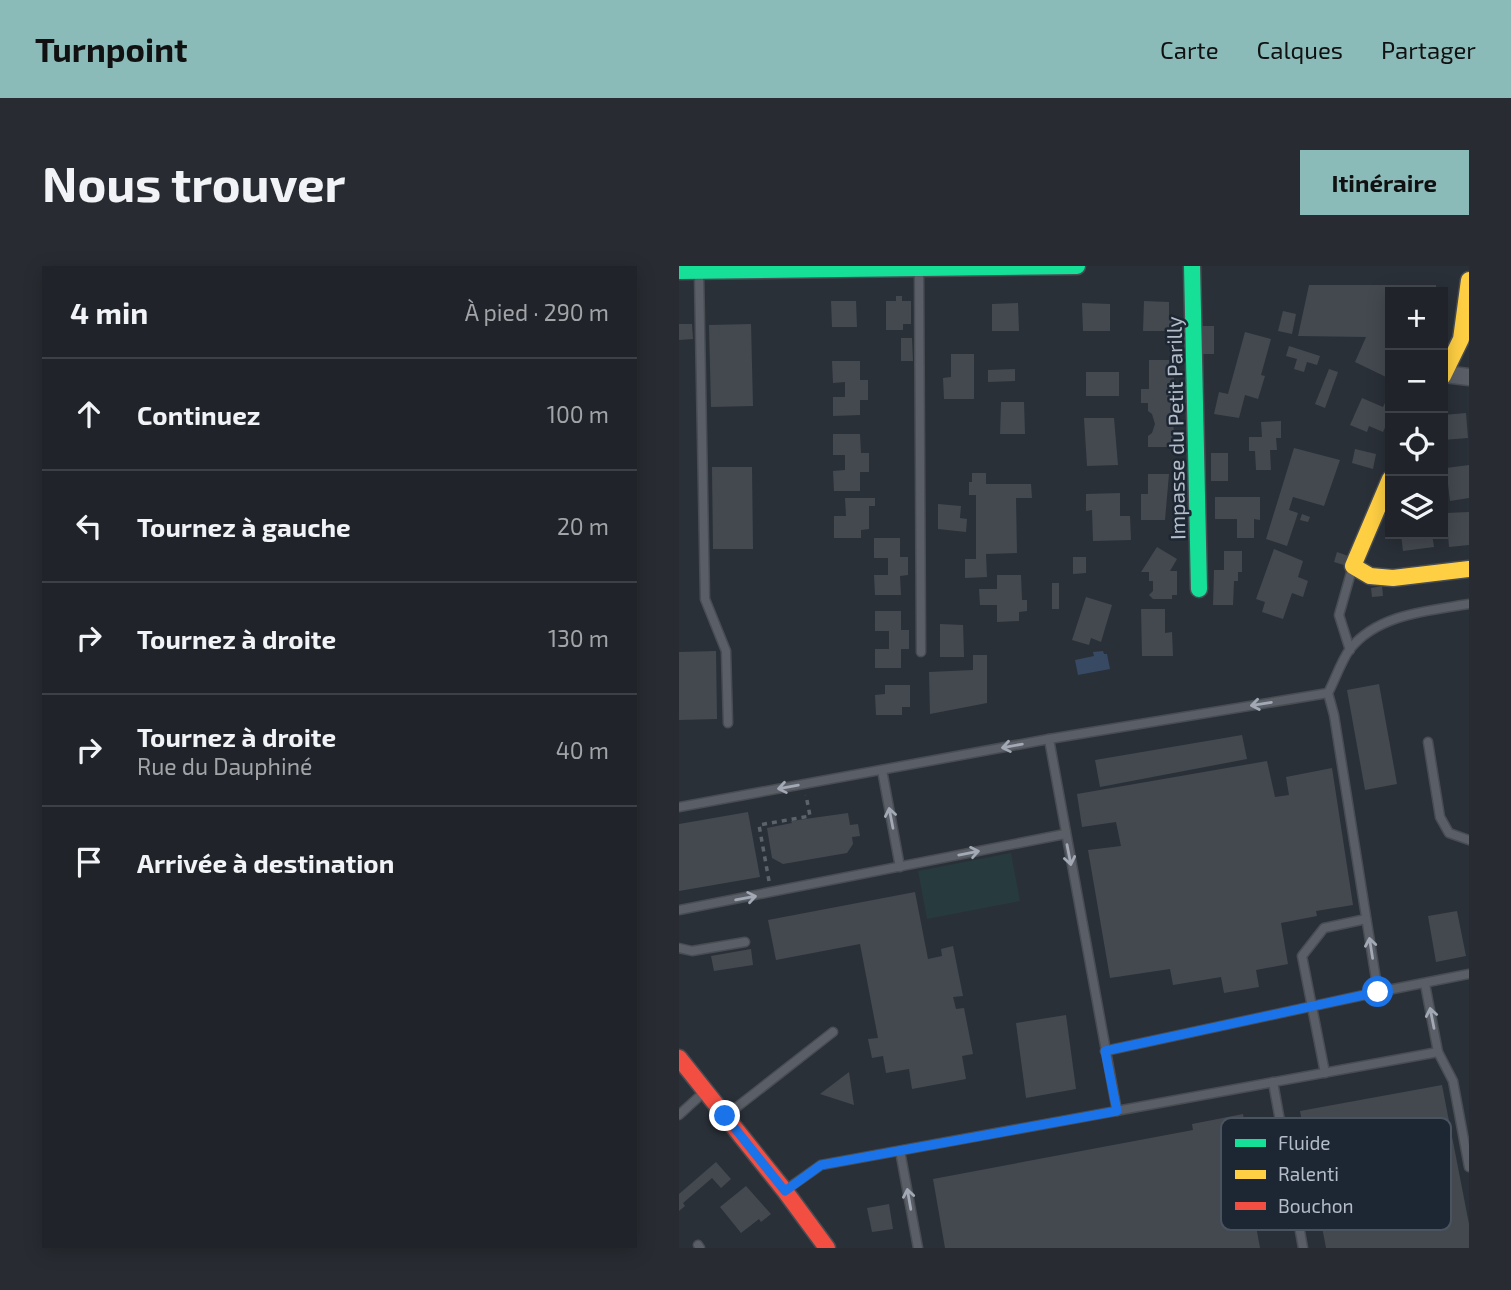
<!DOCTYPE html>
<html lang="fr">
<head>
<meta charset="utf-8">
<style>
  body { margin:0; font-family:"Exo 2",sans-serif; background:#282c32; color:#f1f3f6 }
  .controls { position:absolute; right:21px; top:21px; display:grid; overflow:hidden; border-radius:0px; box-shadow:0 4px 18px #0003 }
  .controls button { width:63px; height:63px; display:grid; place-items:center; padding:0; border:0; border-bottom:2px solid #3d4147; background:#20242a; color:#f1f3f6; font:35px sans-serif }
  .stop { position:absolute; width:21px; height:21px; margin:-16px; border:5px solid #1a73e8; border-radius:50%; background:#fff }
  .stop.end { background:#1a73e8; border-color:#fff; box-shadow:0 2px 7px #0008 }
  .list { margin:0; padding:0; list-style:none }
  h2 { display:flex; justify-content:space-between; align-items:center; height:91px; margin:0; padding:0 28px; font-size:30px }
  h2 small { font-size:23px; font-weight:400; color:#a2a4a8 }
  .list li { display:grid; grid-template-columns:46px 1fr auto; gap:21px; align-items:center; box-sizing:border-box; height:112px; padding:0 28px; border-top:2px solid #3d4147 }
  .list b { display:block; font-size:26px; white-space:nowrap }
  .list p { margin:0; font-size:23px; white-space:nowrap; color:#a2a4a8 }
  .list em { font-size:23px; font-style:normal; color:#a2a4a8 }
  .icon { flex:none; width:38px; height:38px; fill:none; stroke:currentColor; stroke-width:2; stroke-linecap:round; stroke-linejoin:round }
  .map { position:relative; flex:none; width:790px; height:982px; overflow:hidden; border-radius:0px }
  header { display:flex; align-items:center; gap:42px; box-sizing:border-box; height:98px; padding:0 35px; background:#8bbbb9; color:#111 }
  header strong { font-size:33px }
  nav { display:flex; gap:38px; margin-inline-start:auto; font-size:24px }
  .intro { display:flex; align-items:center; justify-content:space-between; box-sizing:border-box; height:168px; padding:0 42px }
  h1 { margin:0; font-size:49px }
  .button { padding:18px 32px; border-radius:0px; background:#8bbbb9; color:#111; font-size:24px; font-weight:700 }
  main { display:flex; gap:42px; padding:0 42px }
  aside { flex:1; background:#20242a; border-radius:0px; box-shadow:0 4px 18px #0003 }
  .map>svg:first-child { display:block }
  .green { fill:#273a3e }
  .water { fill:#384963 }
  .building { fill:#444950 }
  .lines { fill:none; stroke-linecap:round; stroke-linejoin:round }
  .lane-casing { stroke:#484c53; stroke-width:11 }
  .street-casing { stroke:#484c53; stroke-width:19 }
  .fast-casing { stroke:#484c53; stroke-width:19 }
  .slow-casing { stroke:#484c53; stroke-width:19 }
  .jam-casing { stroke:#484c53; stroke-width:19 }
  .path { stroke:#5d636a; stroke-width:3.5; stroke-dasharray:5 5; stroke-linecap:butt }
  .lane { stroke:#5a5e66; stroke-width:8 }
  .street { stroke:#5a5e66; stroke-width:16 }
  .fast { stroke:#16e098; stroke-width:16 }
  .slow { stroke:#ffcf43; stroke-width:16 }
  .jam { stroke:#f24e42; stroke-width:16 }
  .oneway { stroke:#a2a9b5 }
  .route { stroke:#1a73e8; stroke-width:9 }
  .labels { text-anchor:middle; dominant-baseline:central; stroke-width:5; stroke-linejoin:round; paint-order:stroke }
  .street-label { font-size:21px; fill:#b4bcc9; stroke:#1d2633 }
  .key { fill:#1d2633; stroke:#4a5360; stroke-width:2 }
  .key-label { font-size:19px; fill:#b4bcc9 }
</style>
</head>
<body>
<header>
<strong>Turnpoint</strong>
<nav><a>Carte</a><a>Calques</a><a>Partager</a></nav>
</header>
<div class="intro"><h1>Nous trouver</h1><a class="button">Itinéraire</a></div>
<main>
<aside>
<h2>4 min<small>À pied · 290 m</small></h2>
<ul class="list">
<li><svg class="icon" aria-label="ahead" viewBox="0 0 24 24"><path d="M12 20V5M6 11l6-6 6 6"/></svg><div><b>Continuez</b></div><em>100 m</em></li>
<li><svg class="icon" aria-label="left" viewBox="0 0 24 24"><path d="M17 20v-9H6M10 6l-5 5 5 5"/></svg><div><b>Tournez à gauche</b></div><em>20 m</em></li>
<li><svg class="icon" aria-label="right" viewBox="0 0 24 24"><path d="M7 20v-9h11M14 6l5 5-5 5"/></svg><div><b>Tournez à droite</b></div><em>130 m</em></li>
<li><svg class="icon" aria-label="right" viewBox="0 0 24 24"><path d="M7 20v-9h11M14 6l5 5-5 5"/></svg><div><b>Tournez à droite</b><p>Rue du Dauphiné</p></div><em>40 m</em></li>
<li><svg class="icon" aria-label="arrive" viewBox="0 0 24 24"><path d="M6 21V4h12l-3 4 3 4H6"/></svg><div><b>Arrivée à destination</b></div></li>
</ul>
</aside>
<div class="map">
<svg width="790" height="982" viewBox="0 0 790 982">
  <rect width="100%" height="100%" fill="#2a3038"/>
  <polygon class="green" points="332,587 341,635 248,653 239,605"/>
  <polygon class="water" points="424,385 425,388 428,388 431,403 399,409 396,394 415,390 414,386"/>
  <g class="building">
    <polygon points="630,19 757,19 758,26 711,26 711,111 707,111 676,96 687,71 619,70"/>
    <polygon points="217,30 223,30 223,35 232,35 232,58 224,58 224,64 207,64 207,35 217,35"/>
    <polygon points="152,35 177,35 178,61 153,61"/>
    <polygon points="465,35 490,36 490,52 503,52 503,78 489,78 490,65 464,65"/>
    <polygon points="339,37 340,65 313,65 313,38"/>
    <polygon points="403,37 431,38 431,65 404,65"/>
    <polygon points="604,45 617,48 613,68 599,65"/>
    <polygon points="0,58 13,58 14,73 0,74"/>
    <polygon points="72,58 74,140 32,141 30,59"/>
    <polygon points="521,60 535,60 535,88 522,88"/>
    <polygon points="566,66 592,73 582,109 586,110 579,133 566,129 560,152 535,148 540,126 549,128"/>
    <polygon points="222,72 233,72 234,95 222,95"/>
    <polygon points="610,80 641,90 638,99 628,96 625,106 615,103 618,93 607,90"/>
    <polygon points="272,88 295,88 295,133 265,133 264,112 272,111"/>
    <polygon points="470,94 490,94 490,106 495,106 495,146 493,146 496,177 489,181 469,181 469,170 473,167 476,158 473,148 469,145 469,137 462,137 462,123 470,123"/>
    <polygon points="153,95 181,95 181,114 189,114 189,134 181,134 181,149 154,150 154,131 166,131 166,116 154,117"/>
    <polygon points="336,103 336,115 309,116 309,104"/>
    <polygon points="650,103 659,106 646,142 636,138"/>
    <rect x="407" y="106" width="33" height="24"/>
    <polygon points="683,132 704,141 706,137 711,139 711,151 704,166 690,160 688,166 671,159"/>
    <polygon points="322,136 345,136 346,168 321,168"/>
    <polygon points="787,147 789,172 764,174 764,149"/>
    <polygon points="405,152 435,152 439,199 408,200"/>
    <polygon points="602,155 602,172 597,172 598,184 591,184 592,204 577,204 576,185 570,185 570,171 583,171 582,156"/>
    <polygon points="154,168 181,168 182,187 190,187 190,206 181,206 181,225 155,225 154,205 166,204 166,189 154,189"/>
    <polygon points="615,182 661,194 645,240 614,231 610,244 619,247 608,280 587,273"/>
    <polygon points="676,183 697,188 694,203 673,197"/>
    <rect x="532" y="187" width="17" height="28"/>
    <polygon points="790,199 790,232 771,235 767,202"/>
    <polygon points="33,201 73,201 74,283 34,283"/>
    <polygon points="293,207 307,207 307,218 352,218 353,232 337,232 338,287 307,288 308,311 286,312 286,293 297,293 297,229 290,229 290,216 293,216"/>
    <polygon points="469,208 490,208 486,254 462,254 462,228 469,228"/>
    <polygon points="441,227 441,250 451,250 452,274 414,275 413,244 407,245 407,228"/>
    <polygon points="536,231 581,231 581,254 575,253 575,272 558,272 558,253 536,253"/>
    <polygon points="166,232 196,232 196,240 190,240 190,263 182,264 182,272 155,272 155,250 167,250"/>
    <polygon points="259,238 282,240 281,252 288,253 287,266 259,263"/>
    <polygon points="790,246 790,279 770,281 767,247"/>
    <polygon points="623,248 631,251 629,256 621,254"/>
    <polygon points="722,268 753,268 755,281 724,285"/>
    <polygon points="195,272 221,272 221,291 229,291 229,309 221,310 222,329 196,329 195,309 209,309 209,292 195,292"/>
    <polygon points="478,281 498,293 491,305 498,305 498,329 493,329 493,333 474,333 470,329 474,325 474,315 470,315 470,306 462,306"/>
    <polygon points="595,283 624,295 619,311 629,315 624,331 613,327 604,353 583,346 586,336 577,333"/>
    <polygon points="545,285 563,285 563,306 559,306 559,315 555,315 554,339 534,339 535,304 545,304"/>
    <polygon points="658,286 672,291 668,300 655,296"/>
    <polygon points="394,291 407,291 407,307 394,308"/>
    <polygon points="318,309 342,309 343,334 348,334 348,345 340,346 340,355 318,356 318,339 301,339 300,323 318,323"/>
    <rect x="373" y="317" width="7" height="26"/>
    <polygon points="703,320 704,330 693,331 692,322"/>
    <polygon points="407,331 433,339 422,376 412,372 410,379 393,374"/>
    <polygon points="462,343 486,343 486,367 493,366 494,390 463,390"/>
    <polygon points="196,345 222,345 222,364 230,364 230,383 222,383 222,402 196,402 196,383 210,383 210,365 196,365"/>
    <polygon points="261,358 284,359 285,391 261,391"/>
    <polygon points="37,385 38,453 0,454 0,386"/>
    <polygon points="294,389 308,389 308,437 251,448 250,406 294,404"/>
    <polygon points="700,418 718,518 686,524 668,424"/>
    <polygon points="206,419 231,419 231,441 223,441 223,449 197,449 196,429 206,428"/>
    <polygon points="563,469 568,493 421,521 416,494"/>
    <polygon points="588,495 596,531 610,529 607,511 653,502 674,639 637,645 638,650 602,657 609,698 577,704 580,721 545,727 542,711 494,719 491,703 431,712 409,584 442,580 437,556 403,561 398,528"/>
    <polygon points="69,546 81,611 0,625 0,558"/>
    <polygon points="169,547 171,559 179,558 181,570 173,571 174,578 168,587 104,598 93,592 88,562 113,557 112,555"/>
    <polygon points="236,626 249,693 263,690 262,683 274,680 284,730 274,731 277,743 285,742 294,788 283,790 287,813 233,823 230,803 207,807 204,790 193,792 189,773 199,772 181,678 97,694 89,654"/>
    <polygon points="778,645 787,690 757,696 749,650"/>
    <polygon points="72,683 74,699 35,705 32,690"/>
    <polygon points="387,749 397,823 347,832 337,757"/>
    <polygon points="170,806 175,839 141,828"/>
    <polygon points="763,819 790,958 790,982 647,982 621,845"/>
    <polygon points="564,848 574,904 567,905 581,982 266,982 254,913 514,864 513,858"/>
    <polygon points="37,896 52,913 42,922 33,912 4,937 6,940 0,945 0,928"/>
    <polygon points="67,920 92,948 82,956 80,953 62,967 41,941"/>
    <polygon points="210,938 214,963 193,966 188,942"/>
  </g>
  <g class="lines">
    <g class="lane-casing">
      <g id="lane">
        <polyline points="240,4 242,386"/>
        <polyline points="20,8 26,333 47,385 49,457"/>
        <path d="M790,338C749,345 699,348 671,383C662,395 656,414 649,427L655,449L699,726L790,708"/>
        <polyline points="671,384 660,349 673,303"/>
        <polyline points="370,473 438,845"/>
        <polyline points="749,476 761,551 770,567 790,574"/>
        <polyline points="203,504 221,601"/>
        <polyline points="0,541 370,473 649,427"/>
        <polyline points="0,644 386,568"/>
        <polyline points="0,682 13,685 66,676"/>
        <polyline points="746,718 759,786 774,815 790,901"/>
        <polyline points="426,785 699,726"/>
        <polyline points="646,807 623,690 645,662 687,653"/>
        <polyline points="594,816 624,982"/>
        <polyline points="49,848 154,766"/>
        <polyline points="0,849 24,827"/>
        <polyline points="221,885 239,982"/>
        <polyline points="108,923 142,899 759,786"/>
        <polyline points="19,979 21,982"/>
      </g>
    </g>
    <g class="street-casing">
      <polyline id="street" points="766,108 790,111"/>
    </g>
    <g class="fast-casing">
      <g id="fast">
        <polyline points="513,0 520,323"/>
        <polyline points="0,5 398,0"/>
      </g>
    </g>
    <g class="slow-casing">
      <g id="slow">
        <polyline points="764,110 782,73 790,14"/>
        <polyline points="711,213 674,300 691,310 714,312 790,303"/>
      </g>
    </g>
    <g class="jam-casing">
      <polyline id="jam" points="0,792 106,925 148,982"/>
    </g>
    <polyline class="path" points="90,615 80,559 131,550 127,529"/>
    <use href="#lane" class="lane"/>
    <use href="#street" class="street"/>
    <use href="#fast" class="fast"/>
    <use href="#slow" class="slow"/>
    <use href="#jam" class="jam"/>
  </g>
  <defs><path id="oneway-shaft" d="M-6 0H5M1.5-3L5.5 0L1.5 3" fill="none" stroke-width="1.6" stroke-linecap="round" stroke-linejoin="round" transform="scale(1.75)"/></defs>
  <g class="oneway">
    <use href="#oneway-shaft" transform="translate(582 438) rotate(171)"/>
    <use href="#oneway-shaft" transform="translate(333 480) rotate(170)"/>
    <use href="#oneway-shaft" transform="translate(109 521) rotate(170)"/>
    <use href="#oneway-shaft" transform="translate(212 552) rotate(-101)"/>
    <use href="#oneway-shaft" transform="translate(290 587) rotate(-11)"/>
    <use href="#oneway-shaft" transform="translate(390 589) rotate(79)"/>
    <use href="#oneway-shaft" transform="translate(67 632) rotate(-10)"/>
    <use href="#oneway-shaft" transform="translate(692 682) rotate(-99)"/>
    <use href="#oneway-shaft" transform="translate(753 752) rotate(-101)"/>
    <use href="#oneway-shaft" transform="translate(230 933) rotate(-100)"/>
  </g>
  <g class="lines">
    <polyline class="route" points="46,850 106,925 142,899 438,845 426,785 699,726"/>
  </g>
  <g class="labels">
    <g class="street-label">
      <text transform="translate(496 162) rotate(-91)">Impasse du Petit Parilly</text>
    </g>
  </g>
  <rect x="542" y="852" width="230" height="112" rx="10" class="key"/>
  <rect x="556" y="873" width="31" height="8" fill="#16e098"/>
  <rect x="556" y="904" width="31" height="9" fill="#ffcf43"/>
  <rect x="556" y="936" width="31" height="8" fill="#f24e42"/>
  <g class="key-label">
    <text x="599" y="884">Fluide</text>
    <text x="599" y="915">Ralenti</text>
    <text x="599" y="947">Bouchon</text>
  </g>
</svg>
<div class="controls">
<button>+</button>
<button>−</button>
<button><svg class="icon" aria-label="locate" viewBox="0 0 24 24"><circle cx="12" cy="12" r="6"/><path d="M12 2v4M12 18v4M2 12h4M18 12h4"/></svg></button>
<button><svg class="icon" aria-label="layers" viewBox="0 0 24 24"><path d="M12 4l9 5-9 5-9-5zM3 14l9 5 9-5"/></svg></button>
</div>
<div class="stop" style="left:699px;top:726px"></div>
<div class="stop end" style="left:46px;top:850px"></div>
</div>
</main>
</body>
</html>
